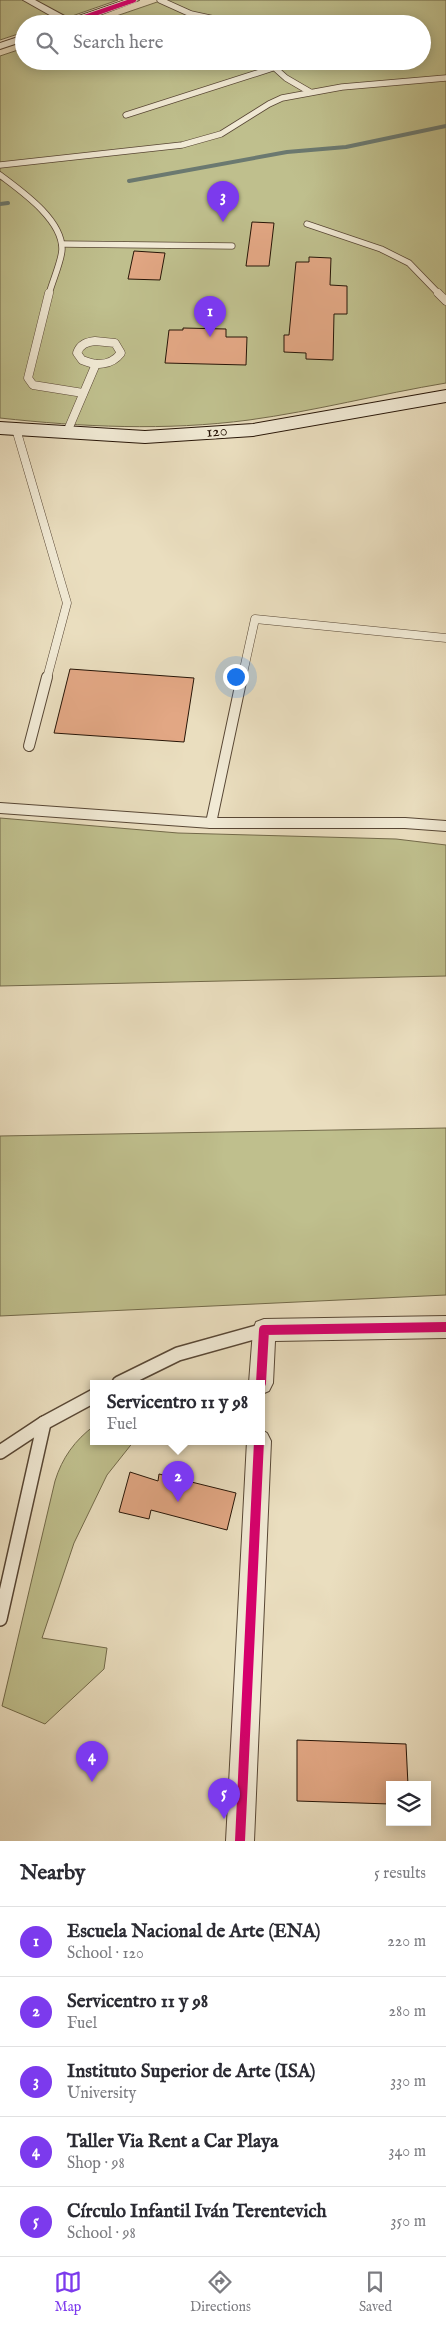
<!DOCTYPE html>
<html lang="en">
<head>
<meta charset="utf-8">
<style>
  body { margin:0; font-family:"IM FELL English",serif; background:#f2f2f3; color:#2b2b33 }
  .controls { position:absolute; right:15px; bottom:15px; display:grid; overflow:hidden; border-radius:0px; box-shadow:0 2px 12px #0003 }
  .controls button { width:45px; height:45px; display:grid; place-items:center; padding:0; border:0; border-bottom:1px solid #e1e1e2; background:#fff; color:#2b2b33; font:25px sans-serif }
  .you { position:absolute; left:235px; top:676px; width:18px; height:18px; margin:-12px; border:4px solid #fff; border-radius:50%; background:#1a73e8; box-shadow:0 0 0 8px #1a73e833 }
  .badge { display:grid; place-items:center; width:32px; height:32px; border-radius:50%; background:#7c3aed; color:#fff; font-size:16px; font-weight:700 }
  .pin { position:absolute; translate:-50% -41px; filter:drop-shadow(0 1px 2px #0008) }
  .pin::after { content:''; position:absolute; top:26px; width:18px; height:15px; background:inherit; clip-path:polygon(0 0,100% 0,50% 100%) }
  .popup { position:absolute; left:90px; top:1380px; width:175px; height:65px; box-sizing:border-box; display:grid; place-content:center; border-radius:0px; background:#fff; filter:drop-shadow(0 1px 4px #0005); font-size:16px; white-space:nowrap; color:#7c7c81 }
  .popup b { font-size:19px; color:#2b2b33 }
  .popup::after { content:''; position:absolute; left:50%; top:100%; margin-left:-10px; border:10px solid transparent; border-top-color:#fff }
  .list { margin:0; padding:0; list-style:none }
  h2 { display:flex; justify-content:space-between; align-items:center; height:65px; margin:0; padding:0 20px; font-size:21px }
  h2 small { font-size:16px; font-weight:400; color:#7c7c81 }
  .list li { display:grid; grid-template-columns:32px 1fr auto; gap:15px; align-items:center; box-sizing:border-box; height:70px; padding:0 20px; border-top:1px solid #e1e1e2 }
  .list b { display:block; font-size:19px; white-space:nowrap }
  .list p { margin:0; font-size:16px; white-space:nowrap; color:#7c7c81 }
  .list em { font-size:16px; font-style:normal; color:#7c7c81 }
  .icon { flex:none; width:28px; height:28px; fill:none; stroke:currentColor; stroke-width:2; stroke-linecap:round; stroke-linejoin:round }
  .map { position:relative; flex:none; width:446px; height:1841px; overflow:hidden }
  .search { position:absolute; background:#fff; box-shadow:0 2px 12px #0003; left:15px; right:15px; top:15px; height:55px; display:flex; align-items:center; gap:12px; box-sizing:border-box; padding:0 18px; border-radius:28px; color:#7c7c81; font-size:19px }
  .sheet { height:415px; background:#fff }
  nav { display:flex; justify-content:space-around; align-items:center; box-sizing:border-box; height:70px; border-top:1px solid #e1e1e2; background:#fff; font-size:14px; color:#7c7c81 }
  nav a { display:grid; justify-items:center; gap:2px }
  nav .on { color:#7c3aed }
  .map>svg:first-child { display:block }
  .green { fill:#bfbf8d; stroke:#736a4a }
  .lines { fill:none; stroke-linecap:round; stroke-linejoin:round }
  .stream { stroke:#6b7970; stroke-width:4 }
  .building { fill:#e2a784; stroke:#271507 }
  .service-far3-casing { stroke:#584735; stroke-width:7 }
  .service-far2-casing { stroke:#584735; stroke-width:9 }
  .service-far1-casing { stroke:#584735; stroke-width:12 }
  .service-casing { stroke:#584735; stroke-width:16 }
  .minor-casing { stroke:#584735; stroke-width:2 }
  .secondary-casing { stroke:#271507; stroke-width:2 }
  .service-far3 { stroke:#f1ead5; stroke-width:5.5 }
  .service-far2 { stroke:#f1ead5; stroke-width:8 }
  .service-far1 { stroke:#f1ead5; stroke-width:10 }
  .service { stroke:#f1ead5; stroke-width:13 }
  .minor { fill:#f1ead5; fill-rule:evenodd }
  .secondary { fill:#f1ead5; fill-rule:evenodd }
  .cycleway-far1-casing { stroke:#f1ead5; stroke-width:6 }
  .cycleway-casing { stroke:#f1ead5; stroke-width:13 }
  .cycleway-far1 { stroke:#d6006c; stroke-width:4.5 }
  .cycleway { stroke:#d6006c; stroke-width:10 }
  .labels { text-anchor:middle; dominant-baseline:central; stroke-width:4; stroke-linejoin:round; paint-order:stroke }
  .far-street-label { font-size:16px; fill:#271507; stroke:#f1ead5 }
</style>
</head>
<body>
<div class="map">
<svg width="446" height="1841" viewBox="0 0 446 1841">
  <rect width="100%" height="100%" fill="#eadebf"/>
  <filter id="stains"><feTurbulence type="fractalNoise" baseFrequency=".004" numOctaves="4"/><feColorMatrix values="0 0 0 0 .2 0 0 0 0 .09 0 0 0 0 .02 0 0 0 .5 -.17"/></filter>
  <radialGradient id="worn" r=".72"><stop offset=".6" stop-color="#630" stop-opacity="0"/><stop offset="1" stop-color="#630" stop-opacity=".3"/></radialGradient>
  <g class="green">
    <polygon points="0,0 118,0 49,24 24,24 24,32 0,40"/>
    <path d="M163,0H446V383C380,394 315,411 249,420C166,431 82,427 0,418V56L24,48V61H422V24H93Z"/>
    <polygon points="0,818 178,833 396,839 446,845 446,976 0,986"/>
    <polygon points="446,1128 446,1295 0,1316 0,1136"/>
    <path d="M94,1426V1441H134L107,1475L74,1543L42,1638L107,1648L104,1669L45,1724L2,1706L55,1481C62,1458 75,1440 94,1426Z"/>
  </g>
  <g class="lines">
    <g class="stream">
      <polyline points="129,181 287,152 346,147 446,126"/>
      <polyline points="0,204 8,203"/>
    </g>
  </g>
  <g class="building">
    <polygon points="252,222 274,223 269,266 246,266"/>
    <polygon points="134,251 165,253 160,280 128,279"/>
    <polygon points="309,257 331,258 330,285 347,286 347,314 334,314 333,360 306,359 306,353 284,352 284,335 289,335 296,262 309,262"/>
    <polygon points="183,328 226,329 226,337 247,337 246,365 165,363 169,330 183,330"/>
    <polygon points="70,669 194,678 184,742 54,733"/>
    <polygon points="130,1472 158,1481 159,1474 236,1493 227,1530 151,1510 149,1519 119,1512"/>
    <polygon points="297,1740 406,1744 408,1785 390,1785 390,1804 297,1801"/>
  </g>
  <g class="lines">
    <g class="service-far3-casing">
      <g id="service-far3">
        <polyline points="160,0 191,14 237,24"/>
        <polyline points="267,61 286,78 310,92"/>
        <polyline points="126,115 273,68"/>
        <polyline points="0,165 182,145 221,134 269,104 282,98 342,87 446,78"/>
        <path d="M0,175C21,191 62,219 62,249C62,260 52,282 49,294"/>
        <polyline points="307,224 381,249 409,263 439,294"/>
        <polyline points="62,244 232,246"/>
      </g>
    </g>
    <g class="service-far2-casing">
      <g id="service-far2">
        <polyline points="49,293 28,378 33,385 83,393"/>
        <polyline points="438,293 446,301"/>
        <path d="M95,341L115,343L121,353C111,366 96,366 82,360L77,353C80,344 87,342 95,341Z"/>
        <polyline points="16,429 67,603 47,678"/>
        <polyline points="67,432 96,364"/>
        <polyline points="242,678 255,619 446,638"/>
      </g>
    </g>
    <g class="service-far1-casing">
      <g id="service-far1">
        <polyline points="29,746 47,677"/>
        <polyline points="0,808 211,823 405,823 446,826"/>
        <polyline points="211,823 242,677"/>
      </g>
    </g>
    <g class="service-casing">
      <g id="service">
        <polyline points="119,1383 178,1354 264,1330"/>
        <polyline points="0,1452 44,1423 94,1396"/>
        <polyline points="0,1619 44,1423"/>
      </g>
    </g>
    <g class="minor-casing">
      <g id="minor">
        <polygon points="23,0 35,0 70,19 125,0 139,0 75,24 60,24 62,22"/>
        <polygon points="24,35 24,41 0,49 0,43"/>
        <polygon points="446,1316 446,1338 275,1341 273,1383 269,1391 262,1394 262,1383 249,1383 253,1330 256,1322 264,1319"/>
        <polygon points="262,1430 267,1433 271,1441 254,1841 226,1841 247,1441 262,1441"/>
      </g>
    </g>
    <g class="secondary-casing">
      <polygon id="secondary" points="446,390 446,402 253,436 145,443 0,434 0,422 145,431 253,424"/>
    </g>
    <use href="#service-far3" class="service-far3"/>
    <use href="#service-far2" class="service-far2"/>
    <use href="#service-far1" class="service-far1"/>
    <use href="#service" class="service"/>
    <use href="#minor" class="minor"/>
    <use href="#secondary" class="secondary"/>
    <g class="cycleway-far1-casing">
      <polyline id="cycleway-far1" points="65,24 134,0"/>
    </g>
    <g class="cycleway-casing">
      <g id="cycleway">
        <polyline points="261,1383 264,1330 446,1327"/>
        <polyline points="240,1841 259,1441"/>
      </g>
    </g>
    <use href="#cycleway-far1" class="cycleway-far1"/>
    <use href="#cycleway" class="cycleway"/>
  </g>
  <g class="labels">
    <g class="far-street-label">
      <text transform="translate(217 432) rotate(-4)">120</text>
    </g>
  </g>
  <rect width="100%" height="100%" filter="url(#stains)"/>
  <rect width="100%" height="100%" fill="url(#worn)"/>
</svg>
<div class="controls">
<button><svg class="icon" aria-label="layers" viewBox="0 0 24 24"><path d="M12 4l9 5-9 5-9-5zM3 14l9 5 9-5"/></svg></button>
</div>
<div class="you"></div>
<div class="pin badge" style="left:210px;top:337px">1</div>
<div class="pin badge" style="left:178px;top:1502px">2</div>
<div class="popup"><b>Servicentro 11 y 98</b>Fuel</div>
<div class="pin badge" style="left:223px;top:222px">3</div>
<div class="pin badge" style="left:92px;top:1782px">4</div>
<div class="pin badge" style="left:224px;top:1819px">5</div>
<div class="search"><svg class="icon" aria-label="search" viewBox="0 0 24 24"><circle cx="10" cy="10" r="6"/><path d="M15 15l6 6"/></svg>Search here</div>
</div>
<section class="sheet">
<h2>Nearby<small>5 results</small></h2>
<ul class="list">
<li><span class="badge">1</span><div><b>Escuela Nacional de Arte (ENA)</b><p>School · 120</p></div><em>220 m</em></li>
<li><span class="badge">2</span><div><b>Servicentro 11 y 98</b><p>Fuel</p></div><em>280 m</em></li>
<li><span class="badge">3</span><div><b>Instituto Superior de Arte (ISA)</b><p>University</p></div><em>330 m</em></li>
<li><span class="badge">4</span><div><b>Taller Via Rent a Car Playa</b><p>Shop · 98</p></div><em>340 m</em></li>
<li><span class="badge">5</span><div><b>Círculo Infantil Iván Terentevich</b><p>School · 98</p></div><em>350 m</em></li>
</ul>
</section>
<nav>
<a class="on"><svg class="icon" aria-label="map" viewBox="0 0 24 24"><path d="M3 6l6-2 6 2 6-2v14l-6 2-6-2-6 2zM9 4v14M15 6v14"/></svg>Map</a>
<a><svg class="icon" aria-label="directions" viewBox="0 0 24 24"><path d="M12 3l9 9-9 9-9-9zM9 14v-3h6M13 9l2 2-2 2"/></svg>Directions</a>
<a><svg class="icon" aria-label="saved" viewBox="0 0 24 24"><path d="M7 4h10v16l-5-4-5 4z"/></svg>Saved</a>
</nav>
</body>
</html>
